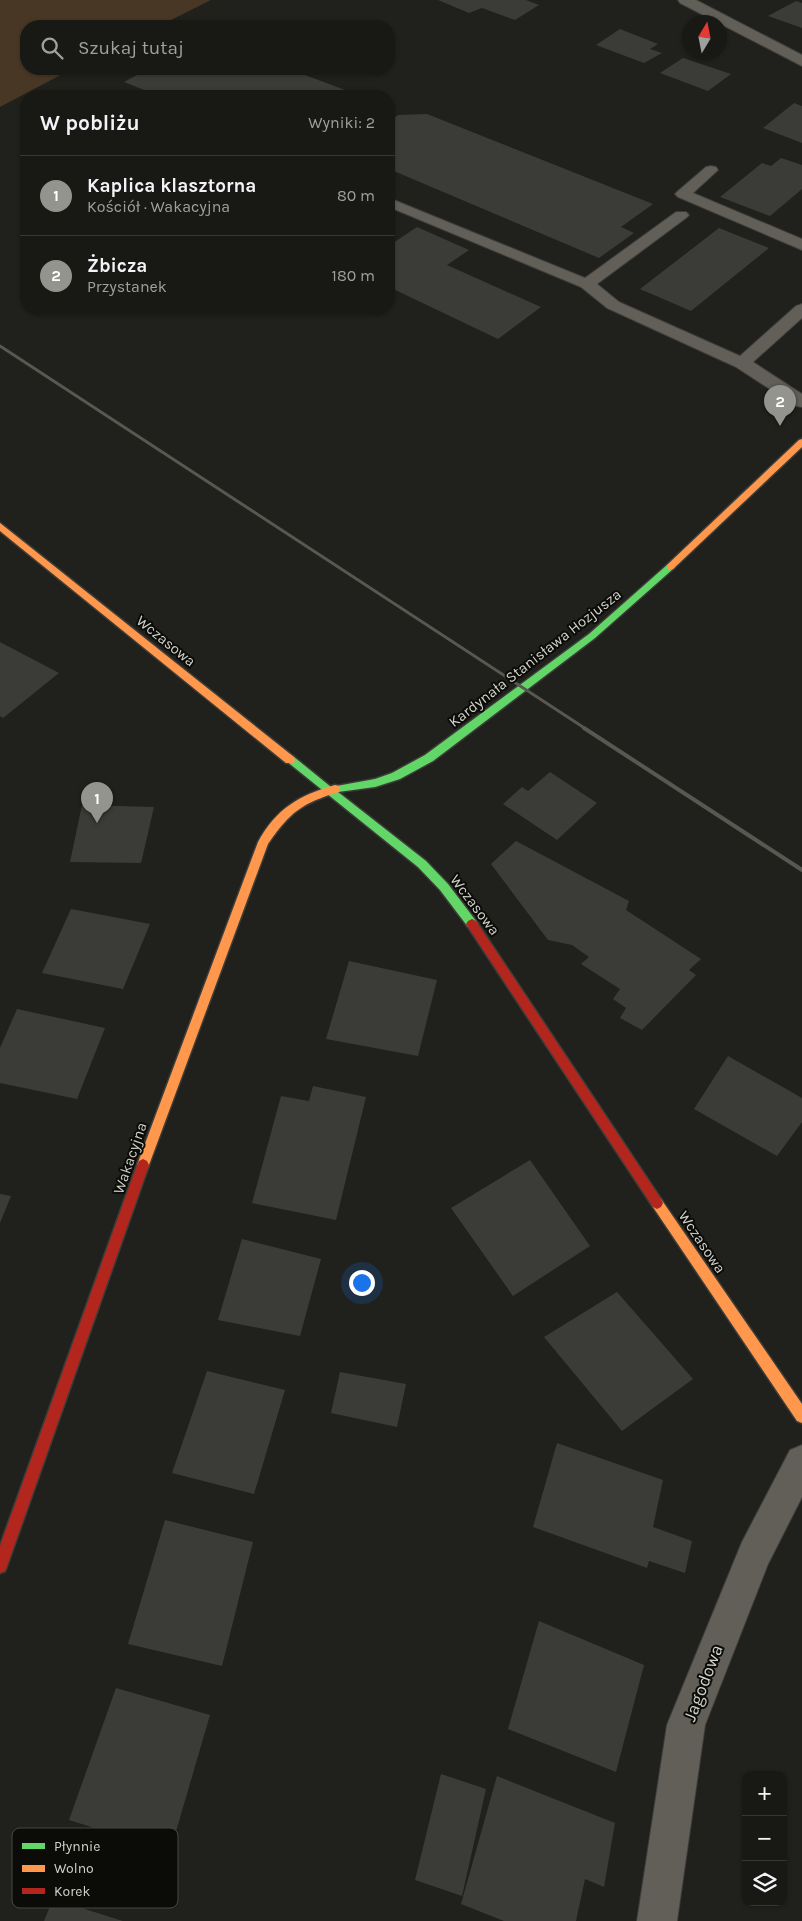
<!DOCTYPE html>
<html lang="pl">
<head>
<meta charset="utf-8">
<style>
  body { margin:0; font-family:Karla,sans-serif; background:#252522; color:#f1f3f6 }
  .controls { position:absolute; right:15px; bottom:15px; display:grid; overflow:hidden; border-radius:10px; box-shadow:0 1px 4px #0004 }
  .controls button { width:45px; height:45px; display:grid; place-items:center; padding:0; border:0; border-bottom:1px solid #363734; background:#181815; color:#f1f3f6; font:25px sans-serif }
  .compass { position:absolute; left:682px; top:15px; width:45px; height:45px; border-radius:50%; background:#181815; box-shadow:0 1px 4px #0004; rotate:10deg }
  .you { position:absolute; left:361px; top:1282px; width:18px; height:18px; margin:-12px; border:4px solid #fff; border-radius:50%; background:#1a73e8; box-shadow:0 0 0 8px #1a73e833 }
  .badge { display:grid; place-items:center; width:32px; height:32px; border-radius:50%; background:#94948e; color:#fff; font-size:16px; font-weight:700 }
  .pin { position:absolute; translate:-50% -41px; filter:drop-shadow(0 1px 2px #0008) }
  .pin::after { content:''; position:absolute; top:26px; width:18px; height:15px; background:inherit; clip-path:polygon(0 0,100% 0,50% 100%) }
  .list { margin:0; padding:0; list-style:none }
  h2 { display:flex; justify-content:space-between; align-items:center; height:65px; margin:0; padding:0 20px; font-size:21px }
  h2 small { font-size:16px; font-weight:400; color:#9fa0a0 }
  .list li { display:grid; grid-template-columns:32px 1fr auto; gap:15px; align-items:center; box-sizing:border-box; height:80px; padding:0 20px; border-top:1px solid #363734 }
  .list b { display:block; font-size:19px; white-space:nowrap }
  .list p { margin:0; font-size:16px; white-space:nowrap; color:#9fa0a0 }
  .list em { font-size:16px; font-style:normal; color:#9fa0a0 }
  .icon { flex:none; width:28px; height:28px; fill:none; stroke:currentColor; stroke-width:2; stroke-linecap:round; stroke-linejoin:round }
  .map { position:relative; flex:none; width:802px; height:1921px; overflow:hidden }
  .search { position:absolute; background:#181815; box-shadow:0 1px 4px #0004; left:20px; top:20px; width:375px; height:55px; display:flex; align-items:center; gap:12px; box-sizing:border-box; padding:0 18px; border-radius:20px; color:#9fa0a0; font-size:19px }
  .panel { position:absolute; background:#181815; box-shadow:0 1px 4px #0004; left:20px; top:90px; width:375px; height:225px; border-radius:20px }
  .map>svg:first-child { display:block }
  .green { fill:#483724 }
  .building { fill:#3b3b38 }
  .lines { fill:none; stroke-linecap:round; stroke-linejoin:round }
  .lane-casing { stroke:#3c3c39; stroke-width:2 }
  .street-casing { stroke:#3c3c39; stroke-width:2 }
  .fast-casing { stroke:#3c3c39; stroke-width:3 }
  .slow-casing { stroke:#3c3c39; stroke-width:3 }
  .jam-casing { stroke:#3c3c39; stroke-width:3 }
  .lane { fill:#615f58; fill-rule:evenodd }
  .street { fill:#615f58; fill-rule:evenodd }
  .fast { fill:#63d668; fill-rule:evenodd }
  .slow { fill:#ff974d; fill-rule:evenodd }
  .jam { fill:#b3261e; fill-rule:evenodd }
  .rail-far1 { stroke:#585752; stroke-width:3 }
  .rail { stroke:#585752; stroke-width:4 }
  .labels { text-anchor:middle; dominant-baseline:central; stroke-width:4; stroke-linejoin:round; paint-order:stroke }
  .street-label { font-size:15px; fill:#d2d2cc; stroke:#0b0b08 }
  .near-street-label { font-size:18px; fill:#d2d2cc; stroke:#0b0b08 }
  .key { fill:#0b0b08; stroke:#474743; stroke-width:1 }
  .key-label { font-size:14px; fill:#d2d2cc }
</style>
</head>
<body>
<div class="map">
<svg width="802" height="1921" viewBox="0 0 802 1921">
  <rect width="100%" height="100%" fill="#20201c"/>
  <polygon class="green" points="0,0 211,0 159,26 26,26 26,69 72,69 0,107"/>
  <g class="building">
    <polygon points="438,0 526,0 539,5 515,20 482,8 469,13"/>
    <polygon points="796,1 802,3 802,28 768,16"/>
    <polygon points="620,29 658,44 650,49 662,53 644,63 596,45"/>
    <polygon points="683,58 731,74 708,91 660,73"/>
    <polygon points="148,69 289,69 361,96 159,96 124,82"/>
    <polygon points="794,103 802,106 802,143 763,128"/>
    <polygon points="427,114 653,204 621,227 634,233 599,258 389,169 389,121 398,115"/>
    <polygon points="781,158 802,165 802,189 770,216 720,197 762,163 771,166"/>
    <polygon points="417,227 469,250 447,265 541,307 498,339 389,287 389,242 393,243"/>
    <polygon points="719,228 769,248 691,311 640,289"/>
    <polygon points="0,642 59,673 3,718 0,716"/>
    <polygon points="550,772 597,803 557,840 503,804 522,787 528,791"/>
    <polygon points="82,805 154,807 141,863 70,862"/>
    <polygon points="516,841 629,901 626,910 701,959 689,970 696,975 642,1030 620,1018 626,1008 613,999 620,989 581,964 589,957 572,945 548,940 491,864"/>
    <polygon points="71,909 150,924 123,989 42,973"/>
    <polygon points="349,961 437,980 418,1056 326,1039"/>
    <polygon points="17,1009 105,1028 77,1099 0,1083 0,1048"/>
    <polygon points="728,1056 802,1098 802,1122 777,1156 694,1109"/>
    <polygon points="313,1086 366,1097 336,1220 252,1203 281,1096 309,1101"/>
    <polygon points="530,1160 590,1246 513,1296 451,1208"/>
    <polygon points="0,1194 11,1196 0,1223"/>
    <polygon points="242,1239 321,1259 300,1336 218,1320"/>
    <polygon points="617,1292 693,1379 622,1431 544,1337"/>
    <polygon points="207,1371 285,1390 254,1494 172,1473"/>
    <polygon points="340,1372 406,1384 397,1427 331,1413"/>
    <polygon points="557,1443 663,1480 653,1527 692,1541 685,1573 649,1561 647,1568 533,1527"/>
    <polygon points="165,1520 253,1542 222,1666 128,1644"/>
    <polygon points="539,1621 644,1665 616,1772 508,1729"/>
    <polygon points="116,1688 210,1715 170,1852 69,1820"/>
    <polygon points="441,1774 486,1789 462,1896 415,1880"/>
    <polygon points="497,1776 615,1823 604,1887 585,1879 576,1921 504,1921 461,1904"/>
    <polygon points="53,1899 123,1921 44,1921"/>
  </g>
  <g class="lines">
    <g class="lane-casing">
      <g id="lane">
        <polygon points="711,166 716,167 718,170 693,193 802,239 802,250 678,197 675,194 678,191 706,167"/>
        <polygon points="389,198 585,278 676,212 686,212 689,215 686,218 597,284 619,302 740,356 796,306 802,304 802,318 753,362 802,394 802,407 796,406 736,367 607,308 581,287 389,207"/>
      </g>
    </g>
    <g class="street-casing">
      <g id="street">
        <polygon points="678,0 696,0 802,55 802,66 680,3"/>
        <polygon points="802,1445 802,1497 768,1564 705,1725 677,1921 637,1921 667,1725 742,1542 790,1450"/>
      </g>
    </g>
    <g class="fast-casing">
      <polygon id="fast" points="670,564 675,567 673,569 595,638 433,761 400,779 375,787 338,792 426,861 448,884 476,921 478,924 476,927 468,927 440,890 418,867 285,760 290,756 294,757 331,787 375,779 392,773 425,755 589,634 667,565"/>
    </g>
    <g class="slow-casing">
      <g id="slow">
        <polygon points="802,439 802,447 673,569 667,569 667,565 799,440"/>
        <polygon points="0,523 294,757 295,760 294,763 286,763 0,531"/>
        <path d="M335,785L339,786L340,789L339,792C302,803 290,812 268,844L149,1165L147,1169L143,1171L139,1169L137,1165L258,842C276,809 299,795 335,785Z"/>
        <polygon points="657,1197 661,1199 802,1404 802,1423 797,1421 653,1207 651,1203 653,1199"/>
      </g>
    </g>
    <g class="jam-casing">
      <g id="jam">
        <polygon points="472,919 476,921 661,1199 663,1203 661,1207 657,1209 653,1207 468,927 466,924 468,921"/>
        <polygon points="143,1159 147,1161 149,1165 7,1566 5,1571 0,1573 0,1546 137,1165 139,1161"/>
      </g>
    </g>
    <use href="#lane" class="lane"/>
    <use href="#street" class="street"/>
    <use href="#fast" class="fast"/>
    <use href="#slow" class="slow"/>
    <use href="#jam" class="jam"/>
    <polyline class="rail-far1" points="0,346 586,729"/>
    <polyline class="rail" points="584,728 802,870"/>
  </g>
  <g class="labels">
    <g class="street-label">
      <text transform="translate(166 641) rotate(39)">Wczasowa</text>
      <text transform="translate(535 658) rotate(-38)">Kardynała Stanisława Hozjusza</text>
      <text transform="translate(475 905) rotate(53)">Wczasowa</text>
      <text transform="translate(130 1158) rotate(-71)">Wakacyjna</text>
      <text transform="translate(702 1242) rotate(56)">Wczasowa</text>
    </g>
    <g class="near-street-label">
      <text transform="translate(703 1683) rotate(-69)">Jagodowa</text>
    </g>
  </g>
  <rect x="12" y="1828" width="166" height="80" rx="8" class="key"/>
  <rect x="22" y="1843" width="23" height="6" fill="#63d668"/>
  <rect x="22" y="1865" width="23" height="7" fill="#ff974d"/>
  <rect x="22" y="1888" width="23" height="6" fill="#b3261e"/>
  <g class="key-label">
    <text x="54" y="1851">Płynnie</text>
    <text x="54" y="1873">Wolno</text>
    <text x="54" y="1896">Korek</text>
  </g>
</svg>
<div class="controls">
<button>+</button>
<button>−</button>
<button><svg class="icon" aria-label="layers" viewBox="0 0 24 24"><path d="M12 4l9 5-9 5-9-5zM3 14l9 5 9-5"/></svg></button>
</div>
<svg class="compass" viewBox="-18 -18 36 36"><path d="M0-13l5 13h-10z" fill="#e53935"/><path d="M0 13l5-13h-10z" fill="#9fa0a0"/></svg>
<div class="you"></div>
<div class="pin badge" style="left:97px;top:823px">1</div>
<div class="pin badge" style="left:780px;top:426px">2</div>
<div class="search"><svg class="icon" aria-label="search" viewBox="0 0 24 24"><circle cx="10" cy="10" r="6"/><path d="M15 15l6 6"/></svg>Szukaj tutaj</div>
<section class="panel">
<h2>W pobliżu<small>Wyniki: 2</small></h2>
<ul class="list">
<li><span class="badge">1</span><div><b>Kaplica klasztorna</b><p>Kościół · Wakacyjna</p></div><em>80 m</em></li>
<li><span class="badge">2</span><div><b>Żbicza</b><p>Przystanek</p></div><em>180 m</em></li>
</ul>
</section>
</div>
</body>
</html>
